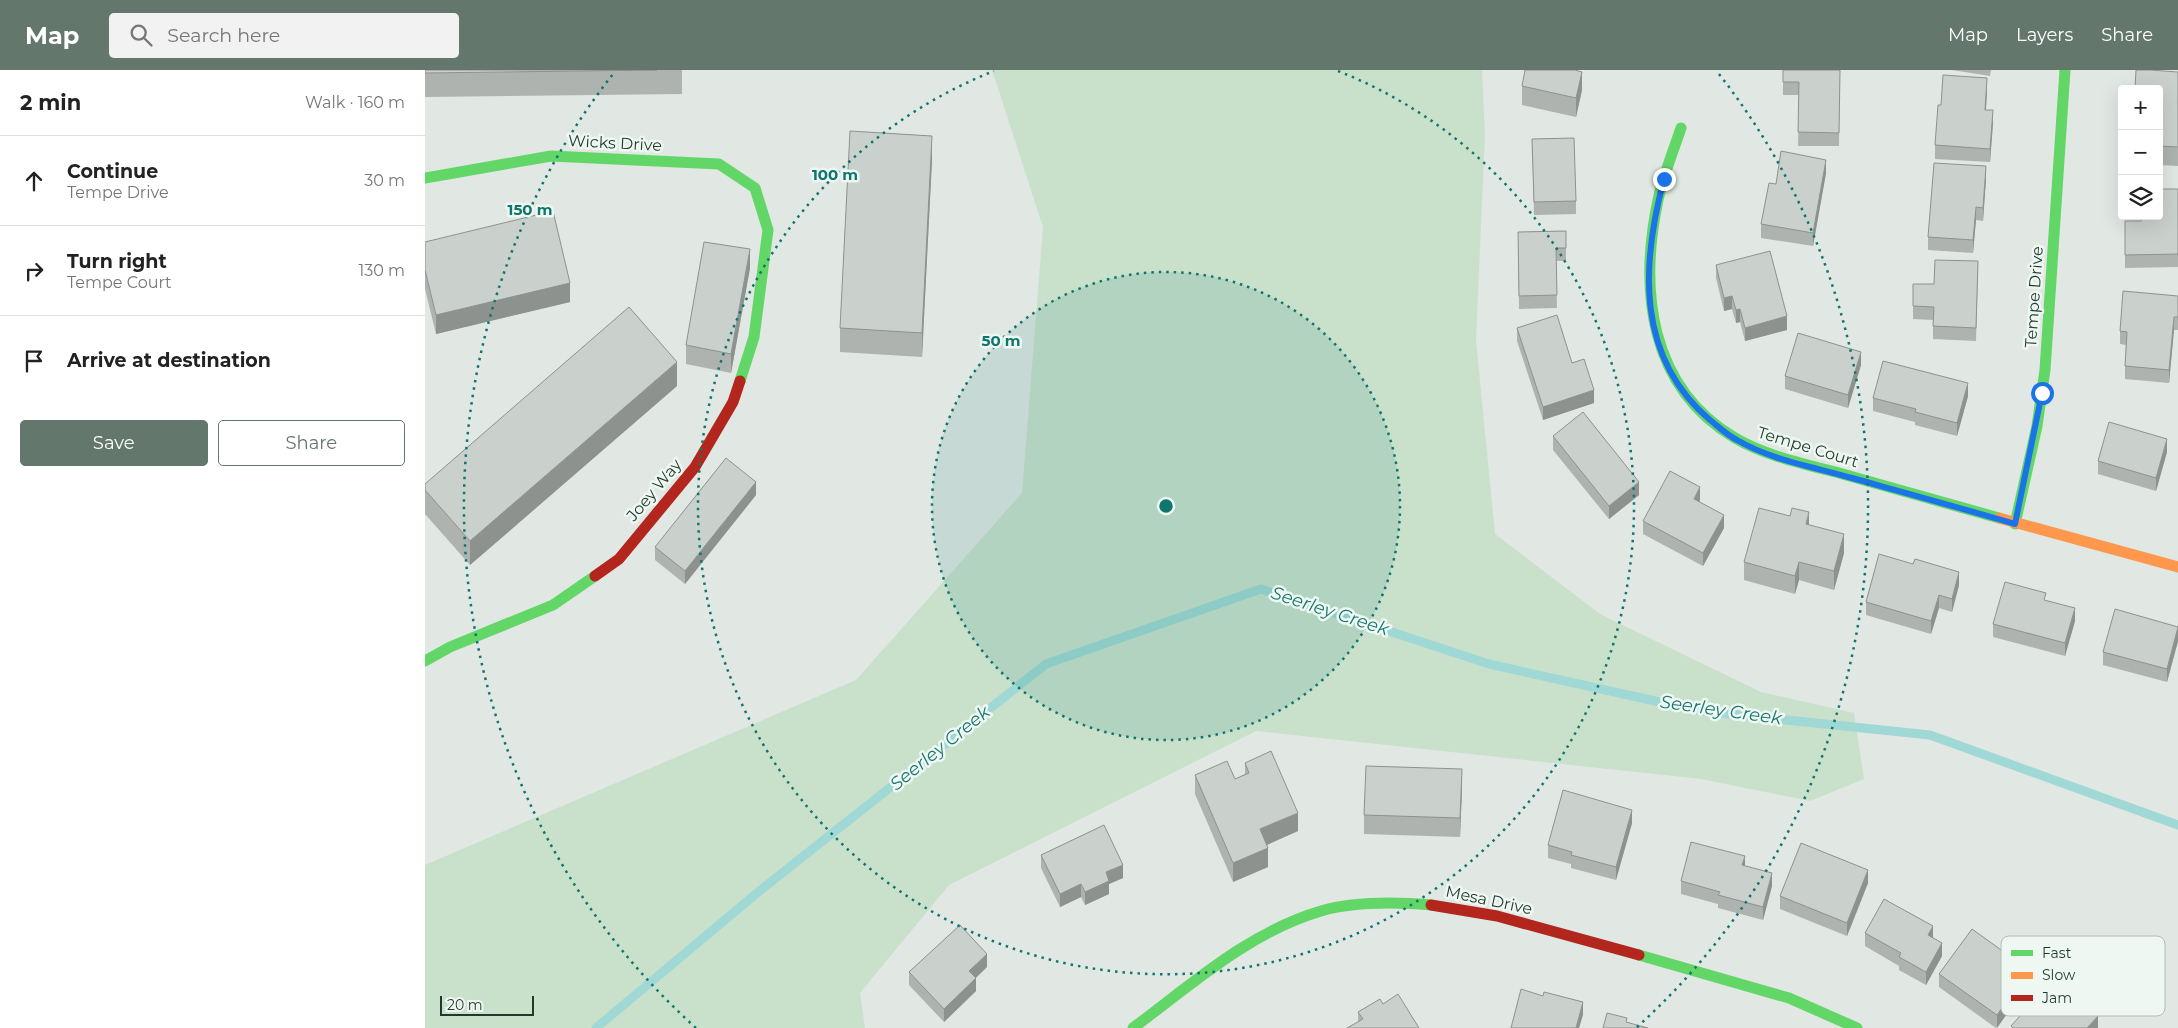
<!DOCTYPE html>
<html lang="en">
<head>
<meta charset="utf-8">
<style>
  body { margin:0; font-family:Montserrat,sans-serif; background:#f2f2f2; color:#222 }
  .controls { position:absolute; right:15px; top:15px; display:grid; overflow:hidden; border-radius:5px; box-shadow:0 5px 20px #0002 }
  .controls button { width:45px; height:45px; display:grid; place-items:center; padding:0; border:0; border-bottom:1px solid #e0e0e0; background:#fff; color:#222; font:25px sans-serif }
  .scale { position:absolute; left:15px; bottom:12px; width:94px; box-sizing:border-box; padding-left:5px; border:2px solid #1f3a2d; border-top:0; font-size:14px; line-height:18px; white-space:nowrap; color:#1f3a2d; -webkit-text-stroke:4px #eef7f1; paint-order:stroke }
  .stop { position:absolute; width:15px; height:15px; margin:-11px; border:4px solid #1a73e8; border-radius:50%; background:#fff }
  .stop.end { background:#1a73e8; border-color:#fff; box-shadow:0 1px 5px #0008 }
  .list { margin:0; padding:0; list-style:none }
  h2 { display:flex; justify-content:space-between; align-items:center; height:65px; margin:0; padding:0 20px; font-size:21px }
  h2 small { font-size:16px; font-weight:400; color:#767676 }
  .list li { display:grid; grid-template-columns:32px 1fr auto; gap:15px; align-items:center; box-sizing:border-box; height:90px; padding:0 20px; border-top:1px solid #e0e0e0 }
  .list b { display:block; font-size:19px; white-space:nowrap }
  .list p { margin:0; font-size:16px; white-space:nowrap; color:#767676 }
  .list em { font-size:16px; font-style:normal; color:#767676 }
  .actions { display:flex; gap:10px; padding:15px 20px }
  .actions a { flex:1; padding:11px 0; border:1px solid #63776d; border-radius:5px; text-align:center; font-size:18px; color:#63776d }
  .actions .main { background:#63776d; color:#fff }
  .icon { flex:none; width:28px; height:28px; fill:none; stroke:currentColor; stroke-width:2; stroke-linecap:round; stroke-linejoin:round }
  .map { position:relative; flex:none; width:1753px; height:958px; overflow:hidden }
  header { display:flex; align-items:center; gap:30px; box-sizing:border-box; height:70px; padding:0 25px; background:#63776d; color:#fff }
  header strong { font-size:24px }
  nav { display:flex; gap:28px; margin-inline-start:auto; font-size:18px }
  .search { width:350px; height:45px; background:#f2f2f2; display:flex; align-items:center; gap:12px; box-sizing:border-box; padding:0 18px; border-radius:5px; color:#767676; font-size:19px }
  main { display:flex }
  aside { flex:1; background:#fff }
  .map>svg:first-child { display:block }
  .green { fill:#c9e1cb }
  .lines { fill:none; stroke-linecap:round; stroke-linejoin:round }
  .stream { stroke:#9fd8d4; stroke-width:9 }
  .fast { stroke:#63d668; stroke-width:11 }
  .slow { stroke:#ff974d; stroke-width:11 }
  .jam { stroke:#b3261e; stroke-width:11 }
  .wall { fill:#aeb3af }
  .shaded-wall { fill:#8d928f }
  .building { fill:#cad0cc; stroke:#8d928f }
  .route { stroke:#1a73e8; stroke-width:6 }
  .ring { fill:none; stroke:#0f766e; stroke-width:2.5; stroke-dasharray:2.5 5 }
  .labels { text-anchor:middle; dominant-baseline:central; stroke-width:5; stroke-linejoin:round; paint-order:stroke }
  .street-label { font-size:16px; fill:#1f3a2d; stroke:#eef7f1 }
  .water-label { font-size:18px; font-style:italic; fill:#187772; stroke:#eef7f1 }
  .key { fill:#eef7f1; stroke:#b0beb6; stroke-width:1 }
  .key-label { font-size:14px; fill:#1f3a2d }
  .centre { fill:#0f766e; stroke:#eef7f1; stroke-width:2.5 }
  .ring-label { font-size:15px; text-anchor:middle; font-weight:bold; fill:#0f766e; stroke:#eef7f1; stroke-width:5; stroke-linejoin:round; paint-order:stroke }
</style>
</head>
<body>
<header>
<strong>Map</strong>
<div class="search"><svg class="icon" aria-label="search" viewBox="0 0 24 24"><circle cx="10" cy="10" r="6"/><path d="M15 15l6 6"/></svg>Search here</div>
<nav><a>Map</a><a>Layers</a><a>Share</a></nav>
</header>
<main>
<aside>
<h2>2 min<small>Walk · 160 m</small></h2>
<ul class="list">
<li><svg class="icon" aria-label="ahead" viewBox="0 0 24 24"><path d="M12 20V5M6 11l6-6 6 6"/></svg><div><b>Continue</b><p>Tempe Drive</p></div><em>30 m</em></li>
<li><svg class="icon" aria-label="right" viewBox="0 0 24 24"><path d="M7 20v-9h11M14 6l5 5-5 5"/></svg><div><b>Turn right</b><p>Tempe Court</p></div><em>130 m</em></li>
<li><svg class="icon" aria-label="arrive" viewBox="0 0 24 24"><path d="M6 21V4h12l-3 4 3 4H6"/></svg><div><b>Arrive at destination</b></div></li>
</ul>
<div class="actions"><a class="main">Save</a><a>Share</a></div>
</aside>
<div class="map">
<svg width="1753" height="958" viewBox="0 0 1753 958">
  <rect width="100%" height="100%" fill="#e1e7e3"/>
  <polygon class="green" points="567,0 1057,0 1060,64 1051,270 1070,464 1175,544 1336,622 1429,643 1439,709 1385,731 1276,709 831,661 524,815 435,923 440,958 0,958 0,795 431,610 597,423 618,157"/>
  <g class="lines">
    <polyline class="stream" points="171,958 332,823 621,594 836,519 1064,594 1275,641 1505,665 1753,755"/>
    <g class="fast">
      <path d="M1256,58C1248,82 1238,106 1233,130C1214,220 1224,317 1310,368C1341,386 1379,394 1414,403C1467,418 1521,433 1574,448"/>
      <polyline points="0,108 126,86 294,94 330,118 343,160 329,267 315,311"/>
      <polyline points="1590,454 1612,356 1620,300 1640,0"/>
      <polyline points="0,591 25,577 128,535 170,506"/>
      <polyline points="1214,885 1364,928 1432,958"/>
      <path d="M708,958C766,915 824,862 896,841C931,831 970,832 1006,835"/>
    </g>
    <polyline class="slow" points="1574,448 1753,497"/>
    <g class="jam">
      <polyline points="170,506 194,489 270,397 308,332 315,311"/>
      <polyline points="1006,835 1072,846 1214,885"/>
    </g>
  </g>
  <g class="wall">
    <polygon points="0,0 257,0 257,24 0,27"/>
    <polygon points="1358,0 1415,0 1414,76 1373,76 1374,25 1358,25"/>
    <polygon points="1527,0 1566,0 1565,6"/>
    <polygon points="1753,2 1753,96 1734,95 1734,19"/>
    <polygon points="1097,16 1157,20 1151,47 1097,35"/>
    <polygon points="1562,21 1561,40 1568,53 1565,92 1510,89 1510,75 1516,35"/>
    <polygon points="1107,69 1151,131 1151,144 1109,145"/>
    <polygon points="507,90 497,287 415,282 415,258"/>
    <polygon points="1401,103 1388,176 1336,168 1336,154 1351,114"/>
    <polygon points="1561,109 1558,151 1551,150 1548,183 1503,180 1503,167"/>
    <polygon points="1753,119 1753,197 1700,198 1700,151 1716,151"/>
    <polygon points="1141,161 1141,191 1131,191 1132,238 1094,239 1093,162"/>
    <polygon points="0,172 145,232 11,264 0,219"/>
    <polygon points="1291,195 1362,260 1320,271 1315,252 1311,253 1307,239 1299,241 1291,208"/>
    <polygon points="325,198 306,303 261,294 261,275"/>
    <polygon points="1553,204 1551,271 1508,269 1508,250 1488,249 1488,236 1509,214"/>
    <polygon points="1753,226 1753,260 1749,260 1744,313 1700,309 1700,296 1701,275 1695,274 1695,261"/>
    <polygon points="1092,258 1169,333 1118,350 1092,271"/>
    <polygon points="1436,295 1423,338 1360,319 1360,306"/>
    <polygon points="252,316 45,495 0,444 0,414"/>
    <polygon points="1543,326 1532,366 1490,355 1490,352 1448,341 1448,328"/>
    <polygon points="1128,366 1214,425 1184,449 1128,380"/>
    <polygon points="1742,382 1731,421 1673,404 1673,391"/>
    <polygon points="331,425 260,514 230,490 230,477"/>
    <polygon points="1275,430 1275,432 1299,458 1278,496 1218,464 1218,451"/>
    <polygon points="1384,455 1419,483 1409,520 1374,510 1370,524 1319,510 1319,492"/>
    <polygon points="1534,515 1527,542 1514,538 1506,564 1441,545 1441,532"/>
    <polygon points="1621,530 1650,551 1640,586 1568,567 1568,554"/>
    <polygon points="1753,557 1753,571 1742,612 1678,595 1678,582"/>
    <polygon points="820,693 873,761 841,775 843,797 808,812 770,724 770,705 810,709 820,704"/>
    <polygon points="1037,718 1035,767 939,764 939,745"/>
    <polygon points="1207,753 1191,810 1146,798 1146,794 1123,788 1123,775"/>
    <polygon points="616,785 698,808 684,814 684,824 660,835 656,827 635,837 616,798"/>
    <polygon points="1320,796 1347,816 1338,850 1293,838 1293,834 1256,824 1256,811"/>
    <polygon points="1443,813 1422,866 1355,839 1355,826"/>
    <polygon points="1440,863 1508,868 1517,886 1501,915 1474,900 1474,896 1440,876"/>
    <polygon points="562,897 551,908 551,921 519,952 484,915 484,902"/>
    <polygon points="1514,904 1604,913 1571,958 1514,917"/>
    <polygon points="973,924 933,952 933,942 958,934"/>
  </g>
  <g class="shaded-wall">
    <polygon points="1157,2 1157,20 1151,47 1151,28"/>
    <polygon points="1562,8 1562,21 1560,53 1560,40"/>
    <polygon points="1568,40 1568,53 1565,92 1565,79"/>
    <polygon points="507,66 507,90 497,287 497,263"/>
    <polygon points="1401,90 1401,103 1388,176 1388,163"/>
    <polygon points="1561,96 1561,109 1558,151 1558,138"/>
    <polygon points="1551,137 1551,150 1548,183 1548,170"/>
    <polygon points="325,179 325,198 306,303 306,284"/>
    <polygon points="145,213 145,232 11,264 11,245"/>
    <polygon points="1307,226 1307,239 1299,241 1299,228"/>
    <polygon points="1315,239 1315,252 1311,253 1311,240"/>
    <polygon points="1362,246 1362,260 1320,271 1320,258"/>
    <polygon points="1749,247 1749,260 1744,313 1744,300"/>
    <polygon points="1436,282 1436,295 1423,338 1423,325"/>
    <polygon points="252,292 252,316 45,495 45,471"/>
    <polygon points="1543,313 1543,326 1532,366 1532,353"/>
    <polygon points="1169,320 1169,333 1118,350 1118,337"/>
    <polygon points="1742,369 1742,382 1731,421 1731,408"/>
    <polygon points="331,412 331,425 260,514 260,501"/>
    <polygon points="1214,412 1214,425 1184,449 1184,436"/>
    <polygon points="1275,417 1275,430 1269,442 1269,429"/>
    <polygon points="1384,442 1384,461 1381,454"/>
    <polygon points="1299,445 1299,458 1278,496 1278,483"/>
    <polygon points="1419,464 1419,483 1409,520 1409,501"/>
    <polygon points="1374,492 1374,510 1370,524 1370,506"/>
    <polygon points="1534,502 1534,515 1527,542 1527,529"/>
    <polygon points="1514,525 1514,538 1506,564 1506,551"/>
    <polygon points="1650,538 1650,551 1640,586 1640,573"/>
    <polygon points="1753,558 1753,571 1742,612 1742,599"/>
    <polygon points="1037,699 1037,718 1035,767 1035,748"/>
    <polygon points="1207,740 1207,753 1191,810 1191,797"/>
    <polygon points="873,743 873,761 835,778 835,759"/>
    <polygon points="843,778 843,797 808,812 808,793"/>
    <polygon points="1320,786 1320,799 1317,795"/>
    <polygon points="698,795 698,808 684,814 684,824 660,835 660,822 681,802"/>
    <polygon points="1443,800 1443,813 1422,866 1422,853"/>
    <polygon points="1347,803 1347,816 1338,850 1338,837"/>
    <polygon points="656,814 656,827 635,837 635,824"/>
    <polygon points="1508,856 1508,870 1503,865"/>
    <polygon points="1517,873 1517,886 1501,915 1501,902"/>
    <polygon points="562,884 562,897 544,914 544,901"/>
    <polygon points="1604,900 1604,913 1572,958 1572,945"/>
    <polygon points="551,908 551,921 519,952 519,939"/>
    <polygon points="1158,932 1158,945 1154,958 1151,958"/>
    <polygon points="1673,946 1673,958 1662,958"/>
  </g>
  <g class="building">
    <polygon points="0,0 232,0 0,3"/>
    <polygon points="1100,0 1150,0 1157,2 1151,28 1097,16"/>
    <polygon points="1358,0 1415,0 1414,63 1373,62 1374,12 1358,12"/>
    <polygon points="1711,0 1725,0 1753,2 1753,77 1734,76 1734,19 1710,19"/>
    <polygon points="1518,5 1562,8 1560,40 1568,40 1565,79 1510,75 1513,35 1516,35"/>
    <polygon points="425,61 507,66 497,263 415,258"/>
    <polygon points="1149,68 1151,131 1109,132 1107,69"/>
    <polygon points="1356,81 1401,90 1388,163 1336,154 1344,113 1351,114"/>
    <polygon points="1509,93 1561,96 1558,138 1551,137 1548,170 1503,167"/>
    <polygon points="1734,119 1753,119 1753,184 1700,185 1700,151 1716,151 1716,146 1734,146"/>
    <polygon points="128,141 145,213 11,245 0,200 0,172"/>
    <polygon points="1141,161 1141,178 1131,178 1132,225 1094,226 1093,162"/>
    <polygon points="279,172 325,179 306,284 261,275"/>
    <polygon points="1345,181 1362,246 1320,258 1315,239 1311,240 1307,226 1299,228 1291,195"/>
    <polygon points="1510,190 1553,191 1551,258 1508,256 1509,237 1488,236 1488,214 1509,214"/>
    <polygon points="1698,221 1753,226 1753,247 1749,247 1744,300 1700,296 1702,262 1695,261"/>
    <polygon points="204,237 252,292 45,471 0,420 0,414"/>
    <polygon points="1132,245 1147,293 1159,289 1169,320 1118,337 1092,258"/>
    <polygon points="1373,263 1436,282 1423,325 1360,306"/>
    <polygon points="1458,291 1543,313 1532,353 1490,342 1491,339 1448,328"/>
    <polygon points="1158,342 1214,412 1184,436 1128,366"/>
    <polygon points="1684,352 1742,369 1731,408 1673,391"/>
    <polygon points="301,388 331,412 260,501 230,477"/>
    <polygon points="1245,401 1275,417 1269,429 1299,445 1278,483 1218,451"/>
    <polygon points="1334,438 1365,446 1367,438 1384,442 1381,454 1419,464 1409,501 1374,492 1370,506 1319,492"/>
    <polygon points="1454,484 1488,494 1490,489 1534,502 1527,529 1514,525 1506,551 1441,532"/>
    <polygon points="1580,512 1621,523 1619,530 1650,538 1640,573 1568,554"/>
    <polygon points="1690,539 1753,557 1742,599 1678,582"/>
    <polygon points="846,681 873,743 835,759 843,778 808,793 770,705 802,691 810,709 824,703 820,693"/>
    <polygon points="941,696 1037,699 1035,748 939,745"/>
    <polygon points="1138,720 1207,740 1191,797 1146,785 1147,782 1123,775"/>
    <polygon points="679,755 698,795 681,802 684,811 660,822 656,814 635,824 616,785"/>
    <polygon points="1266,772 1320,786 1317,795 1347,803 1338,837 1293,825 1295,822 1256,811"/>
    <polygon points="1376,773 1443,800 1422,853 1355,826"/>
    <polygon points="1459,829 1508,856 1503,865 1517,873 1501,902 1474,887 1476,883 1440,863"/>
    <polygon points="535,855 562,884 544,901 551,908 519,939 484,902"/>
    <polygon points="1547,859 1604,900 1572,945 1514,904"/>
    <polygon points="1629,908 1673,946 1662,958 1588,958 1586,956"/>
    <polygon points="1096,919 1118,926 1119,922 1158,932 1151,958 1086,958"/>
    <polygon points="973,924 994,958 922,958 938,949 933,942 955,929 958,934"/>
    <polygon points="1182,943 1202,948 1201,952 1223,958 1178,958"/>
  </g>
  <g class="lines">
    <path class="route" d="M1239,109C1216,195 1211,287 1285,350C1294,357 1302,365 1312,370C1346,390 1389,397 1427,408C1481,423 1536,438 1590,454L1617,323"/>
  </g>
  <circle cx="741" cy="436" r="234" fill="#0f766e" fill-opacity=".12"/>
  <g class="ring">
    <circle cx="741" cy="436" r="234"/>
    <path d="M913 1A468 468 0 1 1 569 1"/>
    <path d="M271 958A702 702 0 0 1 188 4M1294 4A702 702 0 0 1 1211 958"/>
  </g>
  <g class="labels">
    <g class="street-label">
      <text transform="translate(190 73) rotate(3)">Wicks Drive</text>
      <text transform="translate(1609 227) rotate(-86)">Tempe Drive</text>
      <text transform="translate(1383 377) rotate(17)">Tempe Court</text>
      <text transform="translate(229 420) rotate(-50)">Joey Way</text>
      <text transform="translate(1064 830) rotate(12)">Mesa Drive</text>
    </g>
    <g class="water-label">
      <text transform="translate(905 541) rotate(18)">Seerley Creek</text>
      <text transform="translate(1296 640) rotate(8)">Seerley Creek</text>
      <text transform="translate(515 678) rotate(-39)">Seerley Creek</text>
    </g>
  </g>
  <rect x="1576" y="866" width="164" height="80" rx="8" class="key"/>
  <rect x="1586" y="880" width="22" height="6" fill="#63d668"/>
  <rect x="1586" y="902" width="22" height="7" fill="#ff974d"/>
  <rect x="1586" y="925" width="22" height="6" fill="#b3261e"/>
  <g class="key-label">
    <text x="1617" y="888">Fast</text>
    <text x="1617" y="910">Slow</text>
    <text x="1617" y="933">Jam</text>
  </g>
  <circle cx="741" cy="436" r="8" class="centre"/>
  <g class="ring-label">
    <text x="410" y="110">100 m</text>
    <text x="105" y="145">150 m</text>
    <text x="576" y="276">50 m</text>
  </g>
</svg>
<div class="controls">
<button>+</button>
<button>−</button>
<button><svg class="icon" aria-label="layers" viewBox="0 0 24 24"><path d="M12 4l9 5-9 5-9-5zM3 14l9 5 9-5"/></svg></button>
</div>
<div class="scale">20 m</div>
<div class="stop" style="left:1617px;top:323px"></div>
<div class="stop end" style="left:1239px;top:109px"></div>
</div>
</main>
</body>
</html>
